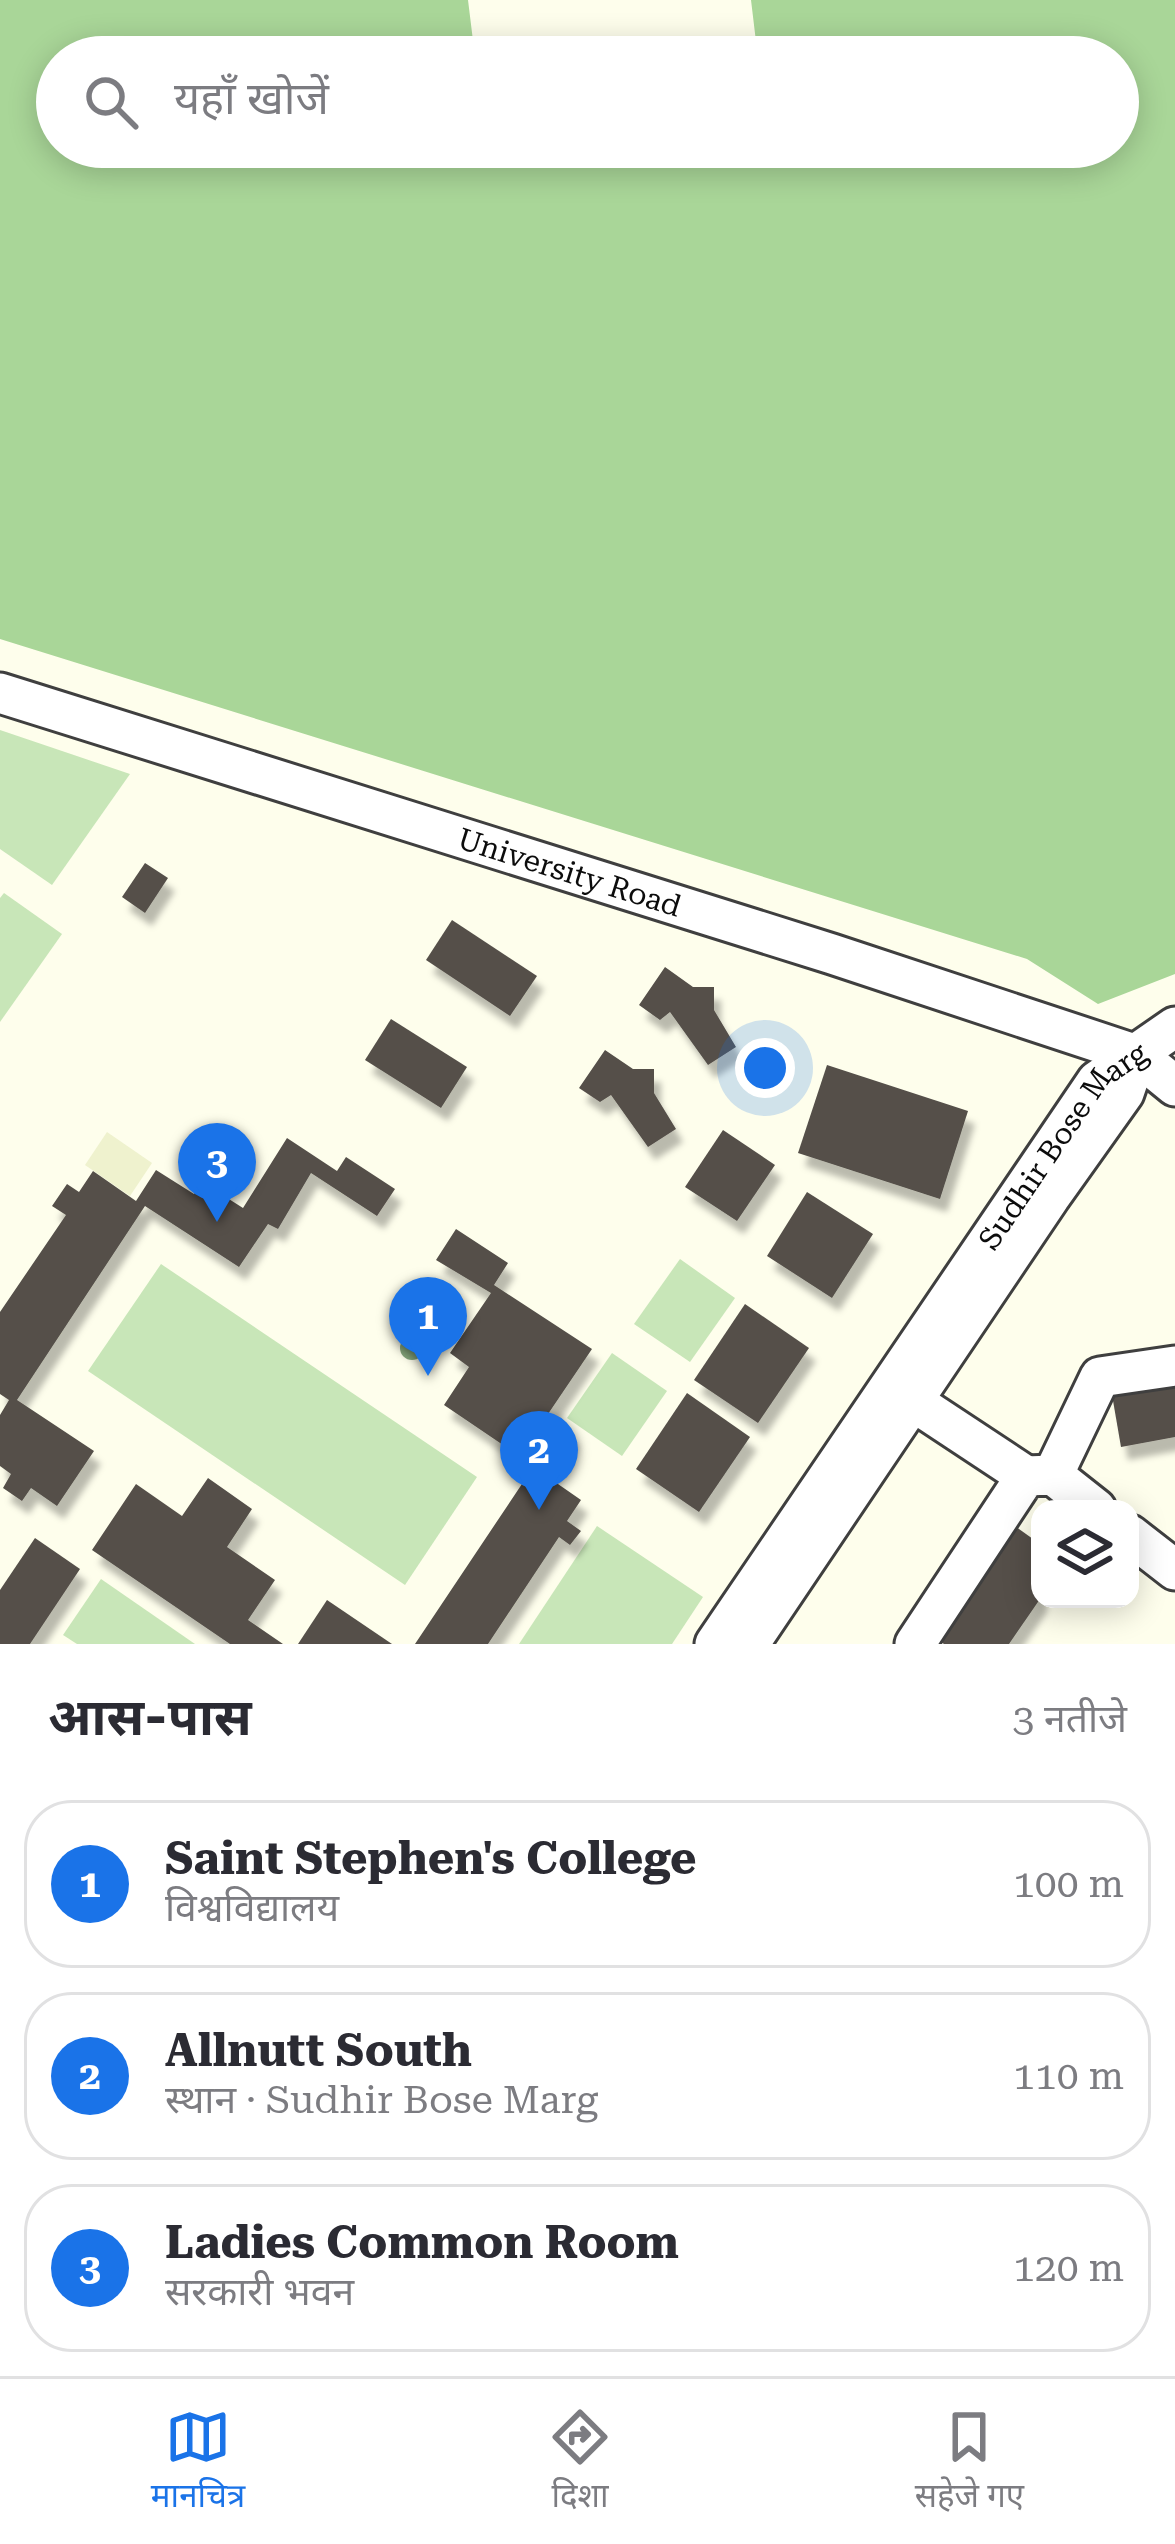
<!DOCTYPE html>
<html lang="hi">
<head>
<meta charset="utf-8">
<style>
  body { margin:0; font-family:"Roboto Serif","Noto Sans Devanagari",serif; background:#f2f2f3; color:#2b2b33 }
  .controls { position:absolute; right:36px; bottom:36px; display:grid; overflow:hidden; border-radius:24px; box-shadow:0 6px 30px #0003 }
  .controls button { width:108px; height:108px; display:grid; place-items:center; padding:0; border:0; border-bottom:3px solid #e1e1e2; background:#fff; color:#2b2b33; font:60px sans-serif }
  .you { position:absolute; left:765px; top:1068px; width:42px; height:42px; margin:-30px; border:9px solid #fff; border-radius:50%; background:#1a73e8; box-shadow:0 0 0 18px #1a73e833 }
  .badge { display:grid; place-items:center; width:78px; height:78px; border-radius:50%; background:#1a73e8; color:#fff; font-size:39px; font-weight:700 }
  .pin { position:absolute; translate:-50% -99px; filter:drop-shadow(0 3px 6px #0008) }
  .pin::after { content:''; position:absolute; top:63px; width:42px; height:36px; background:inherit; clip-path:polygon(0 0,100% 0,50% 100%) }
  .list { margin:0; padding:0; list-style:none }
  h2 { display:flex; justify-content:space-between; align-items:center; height:156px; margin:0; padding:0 48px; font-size:51px }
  h2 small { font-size:39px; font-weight:400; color:#7c7c81 }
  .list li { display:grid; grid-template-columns:78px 1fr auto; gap:36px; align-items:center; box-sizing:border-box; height:168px; margin:0 24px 24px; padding:0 24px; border:3px solid #e1e1e2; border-radius:48px }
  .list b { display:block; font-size:45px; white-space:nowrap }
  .list p { margin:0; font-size:39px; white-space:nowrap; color:#7c7c81 }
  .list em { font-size:39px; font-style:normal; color:#7c7c81 }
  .icon { flex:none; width:66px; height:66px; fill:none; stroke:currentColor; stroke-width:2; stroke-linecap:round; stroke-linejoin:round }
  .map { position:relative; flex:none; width:1175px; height:1644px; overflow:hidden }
  .search { position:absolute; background:#fff; box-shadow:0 6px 30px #0003; left:36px; right:36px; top:36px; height:132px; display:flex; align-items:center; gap:30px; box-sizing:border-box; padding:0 42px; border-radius:66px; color:#7c7c81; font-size:45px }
  .sheet { height:732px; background:#fff }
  nav { display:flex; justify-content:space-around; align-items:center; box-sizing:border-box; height:168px; border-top:3px solid #e1e1e2; background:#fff; font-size:33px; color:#7c7c81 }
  nav a { display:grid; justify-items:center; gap:6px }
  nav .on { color:#1a73e8 }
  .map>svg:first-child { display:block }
  .farmland { fill:#eff2ce }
  .green { fill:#c8e6b8 }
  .forest { fill:#a9d698 }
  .building { fill:#544f49; filter:url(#shadow) }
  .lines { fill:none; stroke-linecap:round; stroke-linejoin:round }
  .minor-casing { stroke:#3f3f3f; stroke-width:45 }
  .minor { stroke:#fff; stroke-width:39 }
  .tree { fill:#86a77c }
  .labels { text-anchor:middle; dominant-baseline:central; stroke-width:12; stroke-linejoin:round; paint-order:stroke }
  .street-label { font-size:30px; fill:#0c0c0c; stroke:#fff }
</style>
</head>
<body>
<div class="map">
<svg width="1175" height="1644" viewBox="0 0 1175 1644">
  <defs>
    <filter id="shadow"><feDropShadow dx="7" dy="13" stdDeviation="3" flood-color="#0004"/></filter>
  </defs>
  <rect width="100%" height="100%" fill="#fefeec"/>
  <polygon class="farmland" points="107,1132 152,1163 130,1196 85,1165"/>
  <g class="green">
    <polygon points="0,730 130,774 52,885 0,849"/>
    <polygon points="4,893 62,934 0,1022 0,898"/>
    <polygon points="680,1259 735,1298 690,1362 634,1324"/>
    <polygon points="161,1264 477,1477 405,1585 88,1371"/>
    <polygon points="612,1353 667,1391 622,1456 567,1418"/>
    <polygon points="597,1526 703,1597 672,1644 519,1644"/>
    <polygon points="101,1579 195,1644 77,1644 63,1635"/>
  </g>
  <polygon class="forest" points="0,0 468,0 475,57 57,57 57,147 1118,147 1118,57 706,57 757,50 751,0 1175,0 1175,974 1098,1004 1027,959 0,639"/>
  <g class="building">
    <polygon points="145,863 168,878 145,913 122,897"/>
    <polygon points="452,920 537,976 510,1016 426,960"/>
    <polygon points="665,967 693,987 714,987 714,1010 736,1047 708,1065 670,1012 660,1020 639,1005"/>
    <polygon points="391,1019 467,1067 441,1108 365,1060"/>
    <polygon points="605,1050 633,1069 654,1069 654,1093 676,1129 648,1147 611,1095 600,1102 579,1088"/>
    <polygon points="827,1065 968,1111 940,1199 798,1153"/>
    <polygon points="723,1130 775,1165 737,1221 685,1187"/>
    <polygon points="287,1138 337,1171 346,1157 395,1189 377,1216 311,1173 278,1229 268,1224 239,1267 145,1206 17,1400 94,1451 57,1506 31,1488 22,1501 3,1488 11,1474 0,1466 0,1415 9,1400 0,1394 0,1312 66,1215 52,1206 67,1184 79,1192 93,1171 136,1201 156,1170 194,1194 202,1182 243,1208"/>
    <polygon points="807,1192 873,1234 832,1298 767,1256"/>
    <polygon points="456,1229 508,1263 494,1285 592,1349 546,1417 572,1434 545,1475 581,1500 567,1521 581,1531 570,1545 559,1537 488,1644 415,1644 534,1466 444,1405 469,1367 450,1353 491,1293 436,1260"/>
    <polygon points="745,1304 809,1348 758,1423 694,1380"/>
    <polygon points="1175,1377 1175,1437 1121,1447 1111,1389"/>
    <polygon points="687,1393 750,1437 699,1512 636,1469"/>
    <polygon points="208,1478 252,1509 227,1547 275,1580 248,1620 283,1644 230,1644 92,1550 136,1484 182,1516"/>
    <polygon points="1012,1524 1040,1544 1040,1599 1009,1644 944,1644 934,1637"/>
    <polygon points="35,1538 80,1569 30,1644 0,1644 0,1590"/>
    <polygon points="327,1600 392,1644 298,1644"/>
  </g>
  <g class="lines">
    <g class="minor-casing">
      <g id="minor">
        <path id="s1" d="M0,693L832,954L1137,1055L1175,1086"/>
        <polyline points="914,1402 1026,1476"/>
        <polyline points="1053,1475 1100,1377 1175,1366"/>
        <polyline points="1130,1535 1175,1570"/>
        <path id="s2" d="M715,1644L1097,1081L1175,1027"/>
        <polyline points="749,1644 1050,1197 1124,1093 1137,1055"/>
        <polyline points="915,1644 1026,1476 1053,1475 1096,1509"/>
      </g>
    </g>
    <use href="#minor" class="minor"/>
  </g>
  <circle class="tree" cx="412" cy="1348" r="12"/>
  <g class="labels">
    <g class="street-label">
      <text stroke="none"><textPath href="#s1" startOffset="597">University Road</textPath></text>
      <text stroke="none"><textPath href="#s2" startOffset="609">Sudhir Bose Marg</textPath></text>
    </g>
  </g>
</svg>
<div class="controls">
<button><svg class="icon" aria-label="layers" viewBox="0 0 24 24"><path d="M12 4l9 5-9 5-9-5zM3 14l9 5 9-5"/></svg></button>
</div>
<div class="you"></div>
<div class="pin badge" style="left:428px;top:1376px">1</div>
<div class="pin badge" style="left:539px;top:1510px">2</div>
<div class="pin badge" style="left:217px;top:1222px">3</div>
<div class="search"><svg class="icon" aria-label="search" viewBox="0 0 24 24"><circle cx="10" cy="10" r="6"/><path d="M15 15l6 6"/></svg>यहाँ खोजें</div>
</div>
<section class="sheet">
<h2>आस-पास<small>3 नतीजे</small></h2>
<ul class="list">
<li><span class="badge">1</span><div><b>Saint Stephen's College</b><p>विश्वविद्यालय</p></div><em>100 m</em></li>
<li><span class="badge">2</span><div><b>Allnutt South</b><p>स्थान · Sudhir Bose Marg</p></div><em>110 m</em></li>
<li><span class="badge">3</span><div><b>Ladies Common Room</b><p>सरकारी भवन</p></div><em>120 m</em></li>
</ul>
</section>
<nav>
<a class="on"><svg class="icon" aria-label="map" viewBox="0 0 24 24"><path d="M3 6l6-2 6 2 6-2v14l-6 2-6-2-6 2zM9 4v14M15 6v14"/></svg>मानचित्र</a>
<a><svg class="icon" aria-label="directions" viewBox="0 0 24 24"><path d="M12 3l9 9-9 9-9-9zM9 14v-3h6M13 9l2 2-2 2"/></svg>दिशा</a>
<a><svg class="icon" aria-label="saved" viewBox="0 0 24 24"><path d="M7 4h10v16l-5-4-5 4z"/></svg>सहेजे गए</a>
</nav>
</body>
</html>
